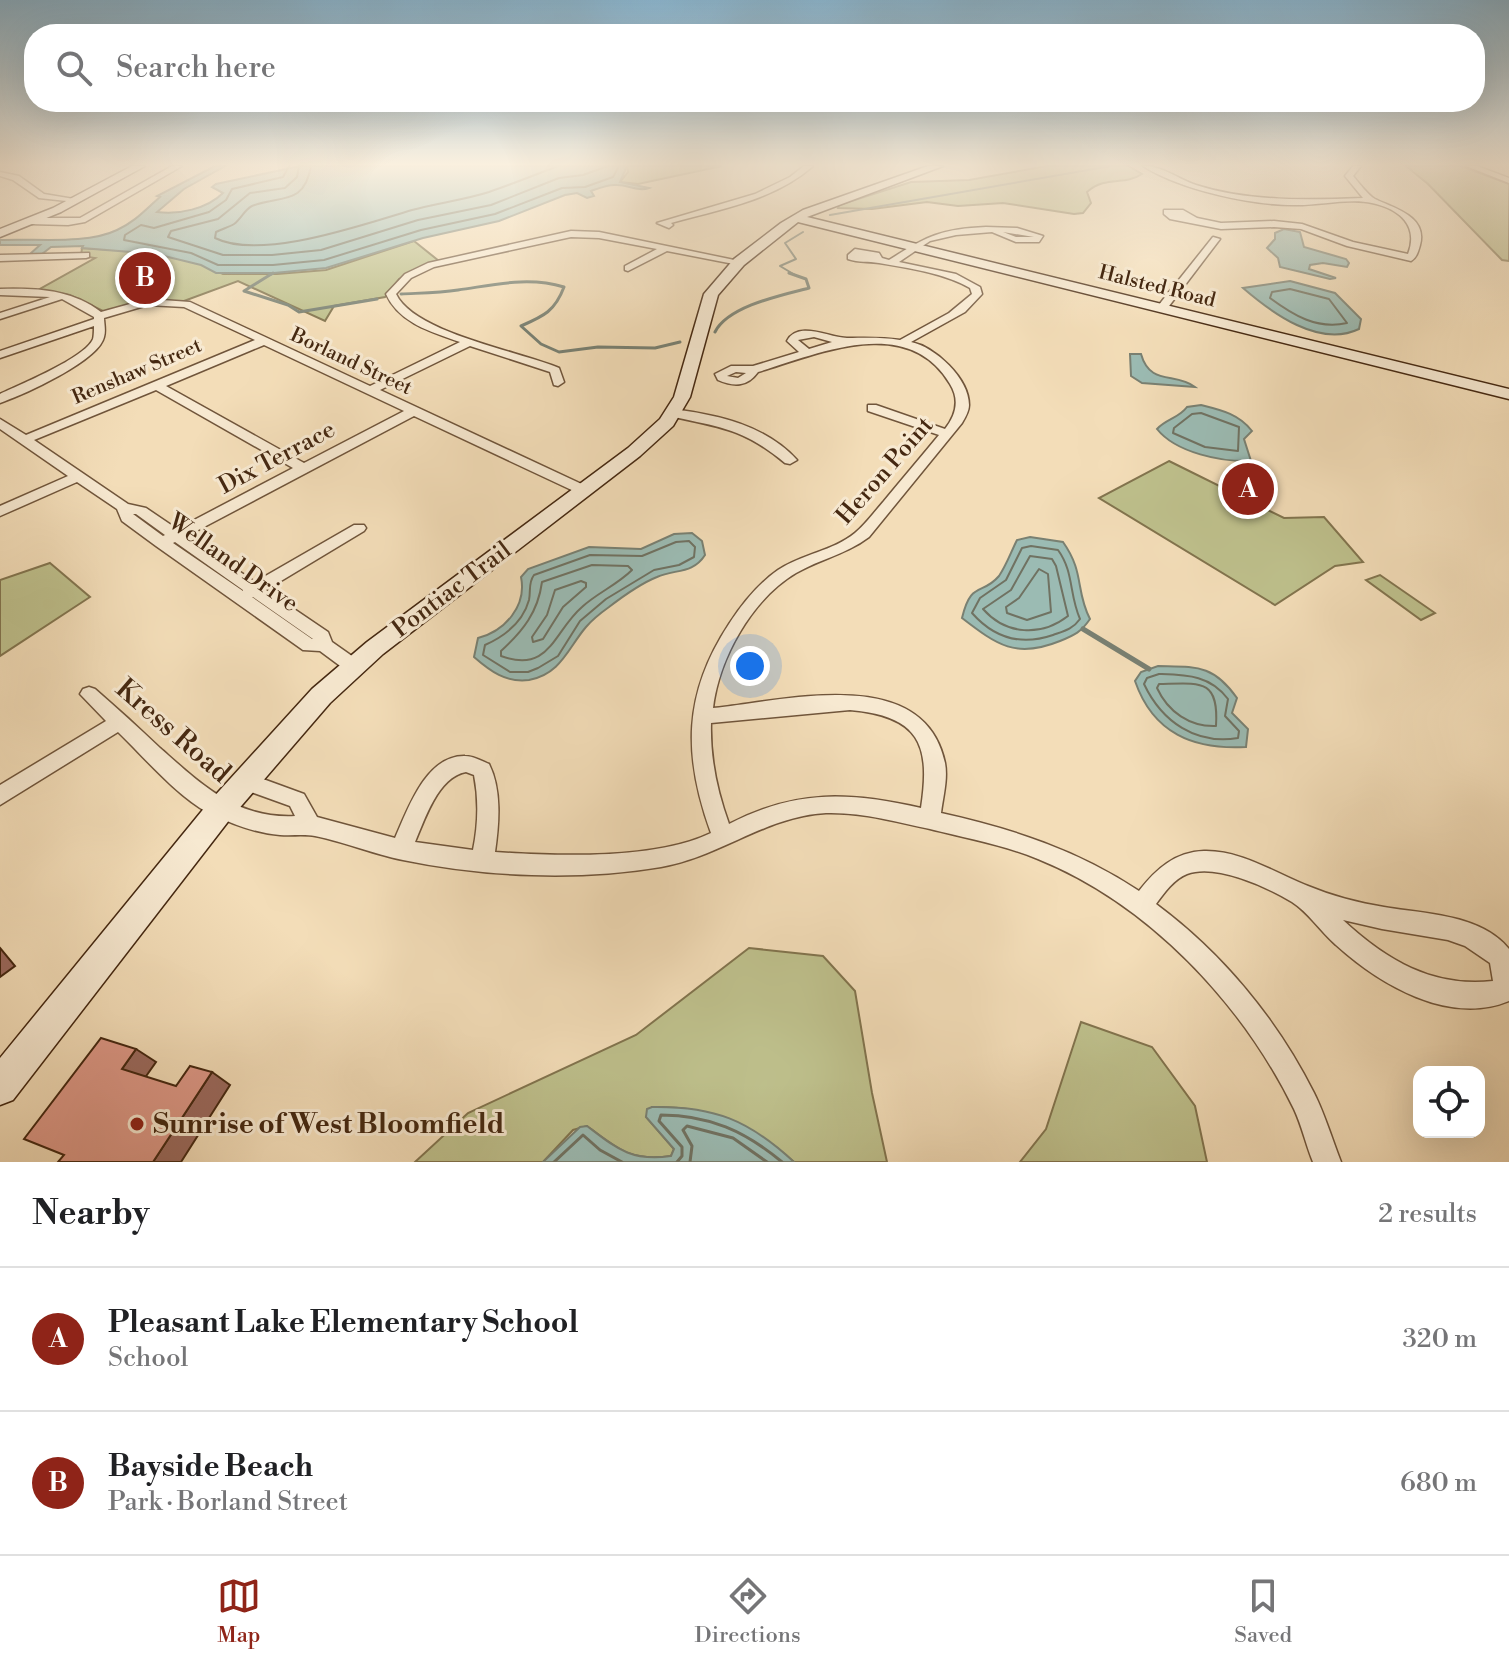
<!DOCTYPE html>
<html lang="en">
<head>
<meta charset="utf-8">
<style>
  body { margin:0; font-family:"Libre Bodoni",serif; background:#f6f6f6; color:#202124 }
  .controls { position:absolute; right:24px; bottom:24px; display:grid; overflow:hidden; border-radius:16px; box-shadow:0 8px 32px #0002 }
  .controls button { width:72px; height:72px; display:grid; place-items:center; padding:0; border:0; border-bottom:2px solid #e0e0e0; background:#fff; color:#202124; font:40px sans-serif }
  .you { position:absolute; left:750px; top:666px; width:28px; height:28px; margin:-20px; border:6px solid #fff; border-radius:50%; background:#1a73e8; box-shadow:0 0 0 12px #1a73e833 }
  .badge { display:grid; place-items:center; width:52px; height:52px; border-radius:50%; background:#8f2418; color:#fff; font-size:26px; font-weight:700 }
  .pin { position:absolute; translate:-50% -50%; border:4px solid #fff; box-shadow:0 2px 8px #0006 }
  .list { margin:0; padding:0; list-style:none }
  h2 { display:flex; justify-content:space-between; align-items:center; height:104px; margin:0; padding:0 32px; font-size:34px }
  h2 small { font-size:26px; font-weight:400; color:#757577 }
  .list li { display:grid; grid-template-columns:52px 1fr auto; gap:24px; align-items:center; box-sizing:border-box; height:144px; padding:0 32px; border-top:2px solid #e0e0e0 }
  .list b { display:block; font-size:30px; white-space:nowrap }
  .list p { margin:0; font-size:26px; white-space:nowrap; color:#757577 }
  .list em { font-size:26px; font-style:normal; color:#757577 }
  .icon { flex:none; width:44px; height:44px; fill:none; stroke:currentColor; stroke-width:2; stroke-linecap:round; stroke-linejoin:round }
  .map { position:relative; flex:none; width:1509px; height:1162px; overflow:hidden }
  .search { position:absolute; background:#fff; box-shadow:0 8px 32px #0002; left:24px; right:24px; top:24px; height:88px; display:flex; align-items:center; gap:20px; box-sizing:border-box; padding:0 28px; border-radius:32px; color:#757577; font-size:30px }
  .sheet { height:392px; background:#fff }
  nav { display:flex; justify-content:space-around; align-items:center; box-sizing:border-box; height:112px; border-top:2px solid #e0e0e0; background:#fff; font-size:22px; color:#757577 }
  nav a { display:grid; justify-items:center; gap:4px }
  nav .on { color:#8f2418 }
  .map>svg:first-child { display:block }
  .green { fill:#bec08c; stroke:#82744e; stroke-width:2 }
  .water { fill:#9bbbb3; stroke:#798072; stroke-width:2 }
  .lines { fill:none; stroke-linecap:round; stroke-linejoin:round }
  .shore-far1 { stroke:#707262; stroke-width:2 }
  .shore { stroke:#707262; stroke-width:3 }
  .stream-far2 { stroke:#798072; stroke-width:2 }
  .stream-far1 { stroke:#798072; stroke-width:3 }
  .stream { stroke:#798072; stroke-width:5 }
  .street-casing { stroke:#70553b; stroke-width:3 }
  .secondary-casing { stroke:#452811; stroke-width:3 }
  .street { fill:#f7e9d1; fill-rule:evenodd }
  .secondary { fill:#f7e9d1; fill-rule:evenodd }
  .shaded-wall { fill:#9b6a5e; stroke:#452811; stroke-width:2 }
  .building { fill:#dd9887; stroke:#452811; stroke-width:2 }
  .poi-dot { fill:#8f2418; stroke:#f7e9d1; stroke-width:3 }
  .labels { text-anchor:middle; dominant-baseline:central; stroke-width:6; stroke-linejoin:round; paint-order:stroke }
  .far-street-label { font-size:20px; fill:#452811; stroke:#f7e9d1 }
  .street-label { font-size:24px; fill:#452811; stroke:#f7e9d1 }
  .near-street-label { font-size:28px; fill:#452811; stroke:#f7e9d1 }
  .near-poi-label { font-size:28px; font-weight:bold; fill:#452811; stroke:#f7e9d1; text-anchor:start }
</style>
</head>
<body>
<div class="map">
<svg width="1509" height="1162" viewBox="0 0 1509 1162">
  <rect width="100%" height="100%" fill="#f3ddb8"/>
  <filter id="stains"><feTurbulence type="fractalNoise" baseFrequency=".0025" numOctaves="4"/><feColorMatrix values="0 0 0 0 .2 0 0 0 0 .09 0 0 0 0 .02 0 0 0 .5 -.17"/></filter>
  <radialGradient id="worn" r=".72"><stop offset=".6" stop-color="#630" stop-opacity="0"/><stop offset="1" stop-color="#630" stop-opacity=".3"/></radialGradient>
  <g class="green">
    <polygon points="627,166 722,166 638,184 620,182 628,172"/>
    <path d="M1047,166H1128L1142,174C1124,186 1106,175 1087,192L1091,203L1083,213L1074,214L1003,203L958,206L927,202L872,209L838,208L839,205L911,182L969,180Z"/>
    <polygon points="1406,166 1461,166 1509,184 1509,261 1502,260 1428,184"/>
    <polygon points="414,241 439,261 399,279 385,297 334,306 325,321 238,281 184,301 149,301 105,312 70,295 38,290 95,258 81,256 82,248 179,254 223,274 277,274 326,270"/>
    <polygon points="1169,461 1284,518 1324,517 1363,562 1335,566 1275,605 1099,498"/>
    <polygon points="50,563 90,597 0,656 0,580"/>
    <polygon points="1380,575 1435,613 1421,620 1366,580"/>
    <path d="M749,948L823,956L855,991L872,1093L887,1162H794C750,1123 711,1106 652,1107L646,1117L674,1149L671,1156C629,1162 617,1148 587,1126L573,1130L543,1162H415L468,1113L636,1035Z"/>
    <polygon points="1081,1022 1152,1047 1195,1106 1207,1162 1020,1162 1046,1129"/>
  </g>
  <g class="water">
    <path d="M215,166H225L184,189L157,212C178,215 207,209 223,193L212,187L216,184L300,166H627L620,182L649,188C638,192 629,185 617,185C608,184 599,188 591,191L594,196L587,198L577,193L565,195L499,221L423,238L326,268L274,273H216L201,265L156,254L82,248L83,246L51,247L42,254H30L40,245H0V240C35,238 86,245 117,230C135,222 146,209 160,197L157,196Z"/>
    <polygon points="1284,229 1300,232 1304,247 1346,259 1349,263 1347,267 1323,263 1310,265 1309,269 1336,278 1330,279 1280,267 1278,258 1267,248 1275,239 1275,233"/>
    <path d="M1290,281L1335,293L1361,319L1359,329C1319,348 1272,313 1243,288Z"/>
    <path d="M1130,354H1141C1150,386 1175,372 1195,387L1142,383L1131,376Z"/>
    <path d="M1201,405C1221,410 1239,414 1252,431L1244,439L1251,461C1222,462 1176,453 1157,429C1166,419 1179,418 1187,407Z"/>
    <path d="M692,533L702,541L705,555C693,574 675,569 657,577C642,583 622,597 609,607C602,612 592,620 586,627C568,648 561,674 529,680C506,683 490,671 474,657L478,638C505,631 527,606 521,577L528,569L589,547L641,549L674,534Z"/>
    <path d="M1030,537L1063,542C1085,573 1075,590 1090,619C1081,632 1075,635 1060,641C1016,659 997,645 962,618C971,580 982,596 999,576C1006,566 1011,552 1017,540Z"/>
    <path d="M1158,666C1196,667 1213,664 1237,698L1232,713L1248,729L1246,747C1193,750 1153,733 1135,681L1141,672Z"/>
    <path d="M652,1107C714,1106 749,1120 794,1162H543L580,1127L587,1126C616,1148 631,1162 671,1156L674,1149L646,1117L647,1109Z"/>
  </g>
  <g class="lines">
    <g class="shore-far1">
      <polyline points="289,166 283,177 232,189 226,200 209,212 154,228 141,225 125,235 124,240 191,253 218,265 273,265 324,260 421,230 495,214 562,188 585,187 613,177 619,166"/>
      <polyline points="299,166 297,177 285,188 250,193 218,219 171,231 168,237 223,255 272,255 321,250 418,220 491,205 559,178 583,175 608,166"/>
      <path d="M311,166C304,206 281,195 252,206C245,209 241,219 234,224C229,227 222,229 216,232L215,238C261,261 364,224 412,210C437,203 464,200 489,192C512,184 535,175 558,166"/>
      <path d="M1290,289L1329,299L1347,323C1317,330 1293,315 1270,298L1272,292Z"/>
      <polygon points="1201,413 1239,427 1238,451 1205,447 1173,433 1174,428 1192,414"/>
      <path d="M689,541L695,547L694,557L679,565L654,570L606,599L580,621L558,656L538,668L528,672H510L483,655L485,645C505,636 523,622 529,600C531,590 528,583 534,575L590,555L642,556L676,542Z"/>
      <path d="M1031,546L1058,550C1074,572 1069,594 1080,619C1073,629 1064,631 1053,635C1021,646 994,638 972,613L980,598L1006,580L1022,548Z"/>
      <path d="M1030,556L1052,559L1056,566L1068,616C1041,637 1006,635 983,609L1011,590Z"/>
      <path d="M592,565L628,566L632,570C617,585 597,593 582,607C553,632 550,674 501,656V651C523,631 538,612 542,582Z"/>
      <polygon points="1039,569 1048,574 1051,612 1027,620 1007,613 1006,607 1019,598"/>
      <polygon points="581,581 586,583 586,587 563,607 543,639 533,642 532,637 547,615 555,590"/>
      <path d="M1159,674C1187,675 1210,675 1228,699L1225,716L1239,731L1238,738C1196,745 1162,722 1144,684L1147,678Z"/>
      <path d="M1159,684C1200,683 1219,678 1216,726C1190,727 1168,712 1157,688Z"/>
    </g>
    <g class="shore">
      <polyline points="554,1162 583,1135 600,1150 622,1162"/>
      <path d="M677,1162L682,1156V1147L659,1121L661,1115C709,1115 745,1131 782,1162"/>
      <polyline points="690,1162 692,1146 683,1130 687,1126 733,1138 767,1162"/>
    </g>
    <g class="stream-far2">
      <polyline points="830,215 1111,166"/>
      <polyline points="270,275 274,273"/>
      <polyline points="795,275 780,266 796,259 785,243 803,232"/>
    </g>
    <g class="stream-far1">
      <polyline points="273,273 244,291 288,305 299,312 377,299"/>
      <path d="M401,294C420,293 439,293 458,290C494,285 528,276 564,287C555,311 544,316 521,326L541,344L559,352L598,347L655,348L680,342"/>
      <path d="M715,332C728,306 782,295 809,288L806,279L789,273"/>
    </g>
    <polyline class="stream" points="1083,629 1149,669"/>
    <g class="street-casing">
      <g id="street">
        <polygon points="172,166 182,166 85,222 68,225 30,224 26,221 30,218 80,218"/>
        <path d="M804,166H813C773,201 720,209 671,223L673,225L669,228L657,223L755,194L790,177Z"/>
        <path d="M1143,166C1163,166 1178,179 1196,185C1249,202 1308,200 1363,198L1345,176L1353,166H1361L1353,176C1359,183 1368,195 1375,199C1393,208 1428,216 1420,245C1418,252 1417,257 1411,261L1347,246L1301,229L1274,227L1221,229L1170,219L1164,214V210H1183L1197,218L1221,223L1274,221L1302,224L1353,242L1408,254C1419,226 1400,209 1372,203C1352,198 1320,205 1298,205C1253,206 1181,190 1143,166Z"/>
        <polygon points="1466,166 1477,166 1509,178 1509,183"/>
        <polygon points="0,172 19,176 44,194 80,200 76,202 39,198 13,180 0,176"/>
        <path d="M986,227L1017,228L1043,236L1039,242H1016L992,232L956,235L930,241L899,262L956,274L980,287L982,294L965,312L911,342C935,347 969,378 969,405C969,411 965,418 962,423L869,537C847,554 820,559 796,573C752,599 719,658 713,708C784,701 924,663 945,763C948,779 943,797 941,813C1013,829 1077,850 1139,891C1156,869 1175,852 1204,851C1241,850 1275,873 1308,886C1332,896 1359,903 1384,907C1425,914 1481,914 1509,949V1001C1449,1026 1379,984 1336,945C1321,932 1308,912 1292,902C1267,887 1216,863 1187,874C1174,879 1164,893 1156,904C1222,953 1277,1019 1314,1093C1325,1115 1332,1139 1341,1162H1313C1306,1145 1302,1126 1294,1109C1242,1003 1149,904 1038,859C1004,845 966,838 930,829C896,822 862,812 826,813C766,816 720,857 661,867C578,881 486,877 403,860C373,854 345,842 315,836C303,834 292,836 280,835C255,833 229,823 207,812C177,796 143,756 118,732L0,805V785L106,721L80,694L83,689L89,687L95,689C117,708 139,728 160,748C201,784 236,819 295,816L290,806L237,787L234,781L237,775L244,772L304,794L317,817L395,838C408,809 426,755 465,756C473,756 482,761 489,764C502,790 499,824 495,852C556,856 655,860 711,833C683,756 683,694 729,624C742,604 758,584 778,570C802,554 833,551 855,533C866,524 875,511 884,501C902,479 921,457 939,435L868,411V405H876L945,429C956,415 960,400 950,384C908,313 818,354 758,372C747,387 734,387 718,380L715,374L731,366H753L799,352L787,341C798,320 830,338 847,338C866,338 881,337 900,340L949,313L972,294L970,288C944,273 908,268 879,263C868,261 859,263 848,259V255L855,249L879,253L882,258L889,260C927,236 941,229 986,227ZM1003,232L1034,237H1016ZM814,337L832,342L809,349L798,340ZM736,372L746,373L738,378L727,376ZM850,710C919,716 931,744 921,808C850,792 796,789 729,824C717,791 710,758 711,723ZM466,772L474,775C479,800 478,826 473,850L415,842C425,819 438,777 466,772ZM1343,920L1382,929L1448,940L1465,946L1490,963L1493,981C1432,988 1385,959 1343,920Z"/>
        <path d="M571,231L599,232L744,262L739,265L667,251L628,271L625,270V266L657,249L599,238L571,237L434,267L411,278L396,294C414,333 519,351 559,368L564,382L558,386L554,385L550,372L470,346L380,390L588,487L590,490L588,493H578L414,416L187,536L255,582L354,525H364L366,528L364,531L266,590L328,632L332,642L359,661L362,666L359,671H347L320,651L303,650L156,546L122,521L117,509L77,482L0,516V506L68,476L0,429V419L26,435L255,340L184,307L148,305L104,318C104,323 106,331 104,337C99,361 23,395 0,403V394C19,385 85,358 93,339C94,336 94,329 94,326L0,358V351L94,319V317L62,299L0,319V313L50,297L0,295V289C36,288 71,289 101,312L148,299L190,302L370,386L460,342C431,332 399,323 386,294L405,274L428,263ZM264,345L404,411L304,463L166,386ZM156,390L293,468L177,529L146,508L128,504L34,440ZM133,514H136L165,535L163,536ZM175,542L243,590V591L173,543ZM252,597H253L313,639H312Z"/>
        <polygon points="1213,237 1220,239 1166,310 1158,310 1158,306"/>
        <polygon points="89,253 89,257 86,258 0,261 0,255"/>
        <path d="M673,409C718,415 765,425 797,460L790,464L785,463C743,428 719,427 669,416V410Z"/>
      </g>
    </g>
    <g class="secondary-casing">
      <g id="secondary">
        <polygon points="132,166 145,166 61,212 0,237 0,229 53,208"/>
        <polygon points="928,166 943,166 807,217 1509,389 1509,399 798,222 744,265 718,295 690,397 673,426 640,456 383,654 330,703 230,819 13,1100 0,1105 0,1058 210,801 312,689 367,642 628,448 660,419 674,397 704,294 734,259 781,223 803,210"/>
      </g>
    </g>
    <use href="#street" class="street"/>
    <use href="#secondary" class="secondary"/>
  </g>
  <g class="shaded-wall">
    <polygon points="0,948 15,966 0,977"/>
    <polygon points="136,1049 156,1062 142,1082 122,1069"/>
    <polygon points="212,1072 230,1085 181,1162 153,1162"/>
  </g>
  <polygon class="building" points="101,1038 136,1049 122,1069 176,1086 190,1066 212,1072 153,1162 58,1162 64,1155 24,1139"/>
  <linearGradient id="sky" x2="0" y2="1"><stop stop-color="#89b7d3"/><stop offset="0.5" stop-color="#faf0df"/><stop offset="1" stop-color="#faf0df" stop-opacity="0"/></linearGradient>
  <rect width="1509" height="329" fill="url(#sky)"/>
  <circle class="poi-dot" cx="137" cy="1124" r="8"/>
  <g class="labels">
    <g class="far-street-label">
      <text transform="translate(1157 287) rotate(14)">Halsted Road</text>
      <text transform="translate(351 362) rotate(25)">Borland Street</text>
      <text transform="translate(137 372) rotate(-23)">Renshaw Street</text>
    </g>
    <g class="street-label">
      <text transform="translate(277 458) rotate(-28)">Dix Terrace</text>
      <text transform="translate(885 471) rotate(-49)">Heron Point</text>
      <text transform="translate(233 563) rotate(35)">Welland Drive</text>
      <text transform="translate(452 590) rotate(-37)">Pontiac Trail</text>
    </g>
    <g class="near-street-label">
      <text transform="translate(173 731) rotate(41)">Kress Road</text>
    </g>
    <g class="near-poi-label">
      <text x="153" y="1124">Sunrise of West Bloomfield</text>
    </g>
  </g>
  <rect width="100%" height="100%" filter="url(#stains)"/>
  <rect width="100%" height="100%" fill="url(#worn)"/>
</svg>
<div class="controls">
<button><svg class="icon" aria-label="locate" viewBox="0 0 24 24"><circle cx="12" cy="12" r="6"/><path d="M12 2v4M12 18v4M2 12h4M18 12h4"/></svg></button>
</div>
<div class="you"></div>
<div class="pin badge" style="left:1248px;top:489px">A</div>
<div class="pin badge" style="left:145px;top:278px">B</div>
<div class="search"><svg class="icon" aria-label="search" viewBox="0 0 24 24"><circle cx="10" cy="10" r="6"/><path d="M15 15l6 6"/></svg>Search here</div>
</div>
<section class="sheet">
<h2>Nearby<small>2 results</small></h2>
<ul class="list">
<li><span class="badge">A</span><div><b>Pleasant Lake Elementary School</b><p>School</p></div><em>320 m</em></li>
<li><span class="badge">B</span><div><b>Bayside Beach</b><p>Park · Borland Street</p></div><em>680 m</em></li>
</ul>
</section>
<nav>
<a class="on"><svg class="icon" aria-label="map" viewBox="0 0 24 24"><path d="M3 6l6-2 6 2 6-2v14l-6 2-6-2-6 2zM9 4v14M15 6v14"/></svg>Map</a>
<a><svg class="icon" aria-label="directions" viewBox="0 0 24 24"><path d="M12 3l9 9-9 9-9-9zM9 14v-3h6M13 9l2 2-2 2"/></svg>Directions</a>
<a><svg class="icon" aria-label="saved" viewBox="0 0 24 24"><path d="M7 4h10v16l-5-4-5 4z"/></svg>Saved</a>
</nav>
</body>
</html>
